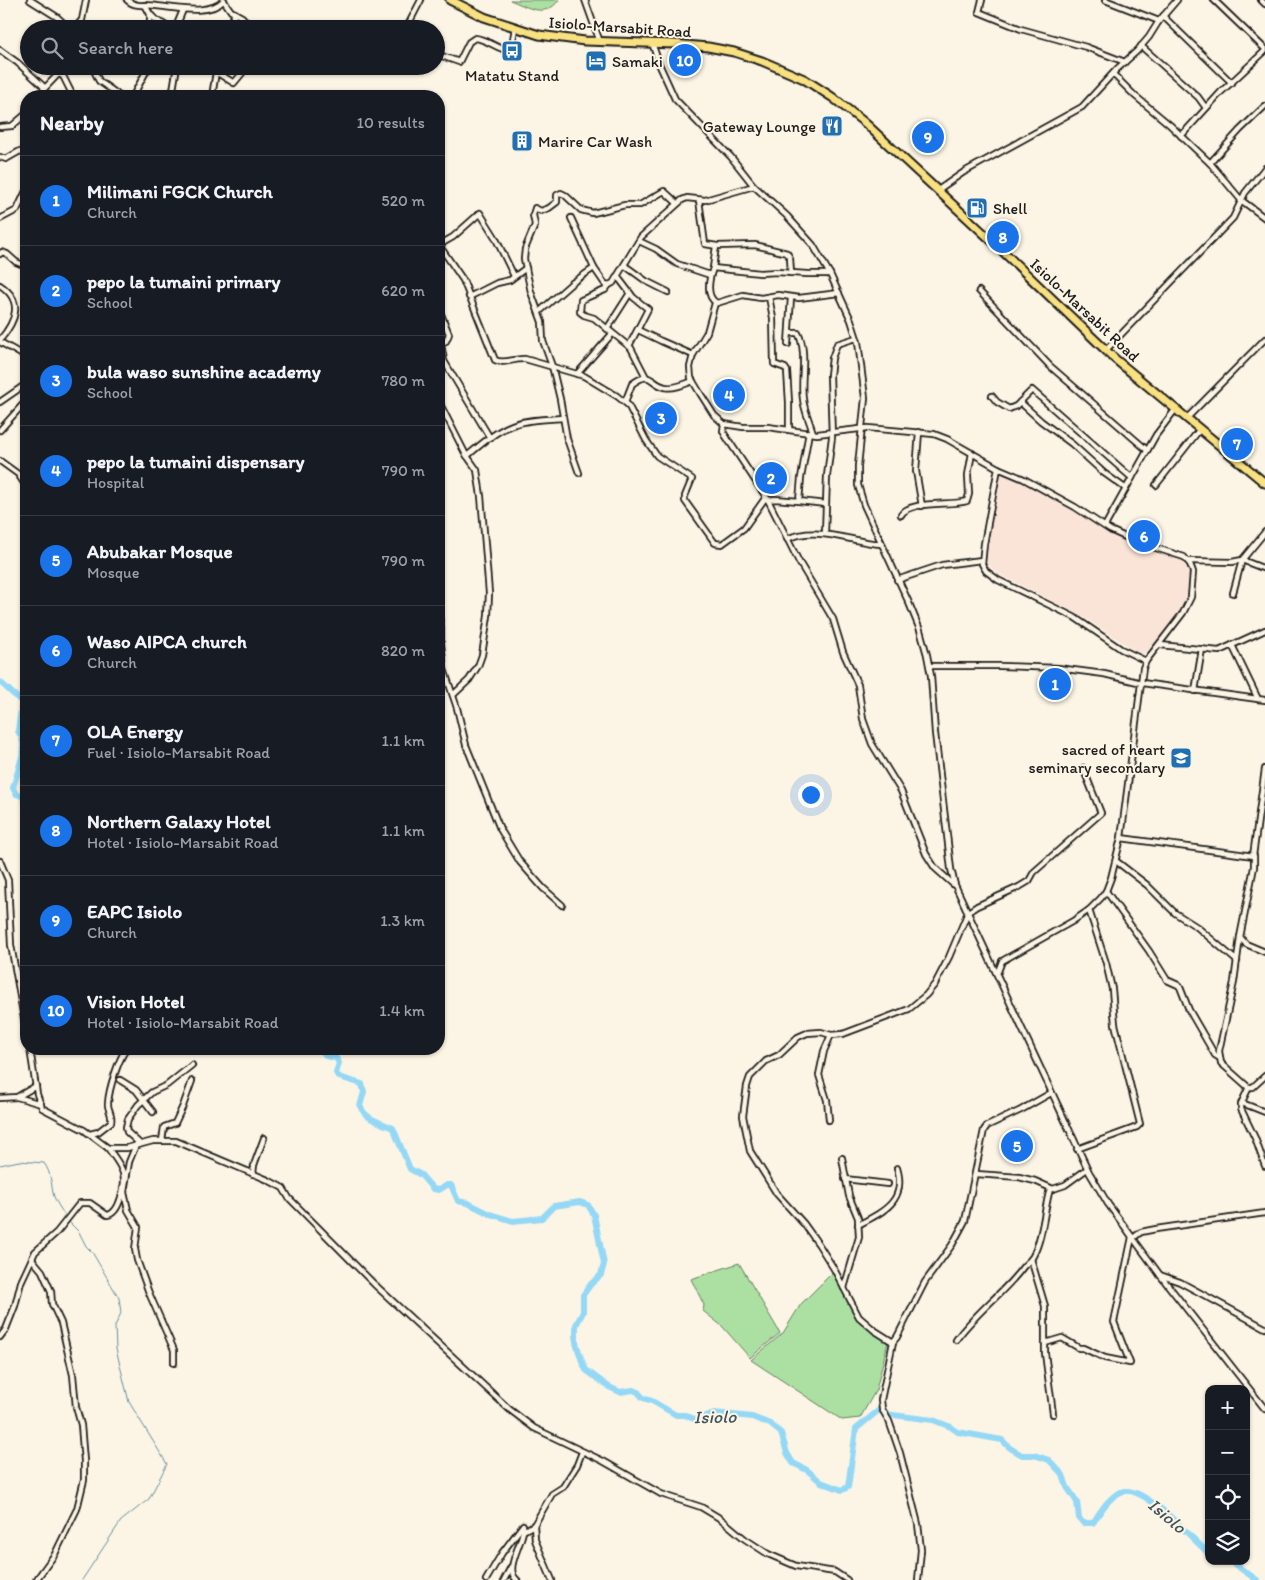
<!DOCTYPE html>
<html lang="en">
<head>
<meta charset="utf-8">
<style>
  body { margin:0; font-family:Itim,sans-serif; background:#20242c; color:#f1f3f6 }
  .controls { position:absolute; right:15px; bottom:15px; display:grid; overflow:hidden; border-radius:10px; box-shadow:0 1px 4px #0004 }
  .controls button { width:45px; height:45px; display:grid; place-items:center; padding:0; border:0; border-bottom:1px solid #363941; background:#171b24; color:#f1f3f6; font:25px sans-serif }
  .you { position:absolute; left:810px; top:794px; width:18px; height:18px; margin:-12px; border:4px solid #fff; border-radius:50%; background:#1a73e8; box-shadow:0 0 0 8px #1a73e833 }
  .badge { display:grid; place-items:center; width:32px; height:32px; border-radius:50%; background:#1a73e8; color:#fff; font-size:16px; font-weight:700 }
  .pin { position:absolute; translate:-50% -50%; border:2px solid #fff; box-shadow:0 1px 5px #0006 }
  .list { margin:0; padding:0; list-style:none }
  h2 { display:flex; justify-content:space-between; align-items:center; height:65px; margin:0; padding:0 20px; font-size:21px }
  h2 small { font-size:16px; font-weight:400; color:#9ea1a6 }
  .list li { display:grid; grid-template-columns:32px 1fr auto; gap:15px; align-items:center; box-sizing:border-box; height:90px; padding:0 20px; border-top:1px solid #363941 }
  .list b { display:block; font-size:19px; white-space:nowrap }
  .list p { margin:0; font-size:16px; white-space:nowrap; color:#9ea1a6 }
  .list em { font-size:16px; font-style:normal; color:#9ea1a6 }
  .icon { flex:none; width:28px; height:28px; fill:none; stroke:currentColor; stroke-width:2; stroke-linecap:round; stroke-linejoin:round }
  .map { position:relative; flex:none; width:1265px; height:1580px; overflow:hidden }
  .search { position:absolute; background:#171b24; box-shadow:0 1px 4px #0004; left:20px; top:20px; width:425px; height:55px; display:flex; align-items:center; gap:12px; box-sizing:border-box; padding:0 18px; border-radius:28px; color:#9ea1a6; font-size:19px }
  .panel { position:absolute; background:#171b24; box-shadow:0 1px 4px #0004; left:20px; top:90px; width:425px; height:965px; border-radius:20px }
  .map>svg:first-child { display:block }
  .built { fill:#fae4d7 }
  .green { fill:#abe0a2; stroke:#647e5f }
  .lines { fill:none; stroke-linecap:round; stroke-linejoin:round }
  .stream { stroke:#648d9f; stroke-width:1 }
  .river { stroke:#94d8f6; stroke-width:6 }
  .minor-casing { stroke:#1c1c1c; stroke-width:8 }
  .trunk-casing { stroke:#1c1c1c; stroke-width:11 }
  .minor { stroke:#fcf5e5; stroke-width:4.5 }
  .trunk { stroke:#f9e181; stroke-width:7 }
  .labels { text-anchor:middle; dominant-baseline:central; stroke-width:4; stroke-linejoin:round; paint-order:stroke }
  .street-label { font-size:16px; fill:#1c1c1c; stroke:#fcf5e5 }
  .poi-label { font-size:16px; fill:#1c1c1c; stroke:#fcf5e5; text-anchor:start }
  .water-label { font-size:18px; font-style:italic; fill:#40545d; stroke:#fcf5e5 }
</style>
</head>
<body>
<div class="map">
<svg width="1265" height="1580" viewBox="0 0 1265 1580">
  <rect width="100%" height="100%" fill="#fcf5e5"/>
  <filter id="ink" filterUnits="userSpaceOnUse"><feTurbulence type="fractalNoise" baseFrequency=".02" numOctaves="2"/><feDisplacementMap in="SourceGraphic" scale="10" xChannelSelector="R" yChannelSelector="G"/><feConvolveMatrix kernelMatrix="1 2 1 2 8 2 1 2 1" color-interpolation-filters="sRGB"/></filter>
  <g filter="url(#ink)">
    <polygon class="built" points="1000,471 1006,473 1118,536 1178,552 1189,559 1190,571 1189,589 1180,610 1162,638 1143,654 1131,648 1082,616 999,574 985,562 985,547"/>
    <g class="green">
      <path d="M510,0H559C545,19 528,7 510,0Z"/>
      <polygon points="739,1263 780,1333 750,1358 722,1326 703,1311 704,1305 691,1279"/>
      <polygon points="833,1272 853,1312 888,1342 876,1390 860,1418 842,1420 751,1360 783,1333 801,1304"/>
    </g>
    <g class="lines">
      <g class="stream">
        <path d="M0,1165L19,1161L44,1163C51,1173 51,1182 53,1193C55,1202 62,1210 66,1218"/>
        <polyline points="68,1221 79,1232 86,1246 92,1252 119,1298 121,1313 115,1326 116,1349 129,1402 167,1464 149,1499 121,1521 82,1580"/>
      </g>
      <g class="river">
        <polyline points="0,682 22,702 18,731 22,738 24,750 13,788 16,794 22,796 25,801 26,810"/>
        <path d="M321,1049L326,1056L336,1058L339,1063L336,1073L339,1077L362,1084L364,1092L360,1106C366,1120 380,1122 393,1128L410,1169L421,1175L433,1189L439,1190L447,1185H451L458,1201L468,1203L490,1214L513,1221L542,1218L554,1206L580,1202L588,1205L594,1215L604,1264L601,1275L591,1284L583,1295V1312L576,1325V1343L582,1361L586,1370L609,1387L620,1392L633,1390L638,1392L643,1398L652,1401L676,1415H685L696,1420L714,1413L752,1417L770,1424L781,1433L787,1453L793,1463L807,1470L821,1482L842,1490L848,1487L856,1429L879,1410L885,1414L933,1420L951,1427L958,1432L1002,1440L1010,1448L1022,1455H1034L1049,1460L1063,1475L1067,1487L1077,1502L1079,1518L1083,1523H1093C1100,1512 1111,1493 1125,1491C1146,1488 1191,1537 1207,1552H1209"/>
        <polyline points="1230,1561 1257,1580"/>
      </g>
      <g class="minor-casing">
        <g id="minor">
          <polyline points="30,0 57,17 70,29"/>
          <path d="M127,0C135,8 147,4 157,6C176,8 210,16 224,0"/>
          <polyline points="585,0 600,42"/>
          <polyline points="982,0 979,12 1021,29 1086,47 1125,62"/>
          <polyline points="1105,0 1159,21"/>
          <polyline points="1214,0 1265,49"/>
          <polyline points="1261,0 1265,4"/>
          <polyline points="224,1 231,11 242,17 253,29"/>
          <polyline points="145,5 150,14 150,29"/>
          <polyline points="150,14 155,19 171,29"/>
          <polyline points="1163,16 1232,83"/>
          <polyline points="74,29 82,20 86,0"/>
          <polyline points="177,29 178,22 183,10"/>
          <polyline points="228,29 235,13"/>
          <polyline points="406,29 421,0"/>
          <polyline points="652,43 660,66 675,99 731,157 754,186 787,216 813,245 830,274 851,320 858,342 865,398 858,466 858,485 864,505 909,603 920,630 927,655 931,676 935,733 951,869 955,885 1089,1172 1108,1204 1160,1275 1265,1409"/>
          <polyline points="1141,46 1198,97 1206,108"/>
          <polyline points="0,50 18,63 43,86 44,90 40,96"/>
          <path d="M436,54L459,62L469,42L475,38C488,39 497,50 511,51L515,28"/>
          <polyline points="92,66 99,81 120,96"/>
          <polyline points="208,66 216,72 212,96"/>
          <polyline points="216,72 234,83 248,66"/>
          <polyline points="58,74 63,76 73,96"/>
          <polyline points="1113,74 1134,95 1170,125 1210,163 1241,200 1265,218"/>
          <polyline points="45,88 66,66"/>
          <polyline points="133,96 149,66"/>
          <polyline points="172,96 177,66"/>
          <polyline points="0,127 12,126 26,114"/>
          <polyline points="1181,136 1221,92 1265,51"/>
          <polyline points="0,157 6,159 20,151 26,153"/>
          <polyline points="1210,163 1240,130 1265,106"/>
          <polyline points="938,190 964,172 1082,107 1117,69 1137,51 1149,37 1159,21 1177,0"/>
          <polyline points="699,200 705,244 717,246 755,245 787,253 790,258 791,273"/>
          <polyline points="571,218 594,268 605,284 609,285 613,283 641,237 682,200 687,198 705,200 754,186"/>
          <polyline points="0,219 17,210 26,191"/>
          <polyline points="639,241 656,249 677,264 710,275"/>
          <path d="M439,245L463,280L495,360C504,365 514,358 525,359L584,376L617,396L628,405L646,440L657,456L692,479L685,496V501L715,543L722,544L744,528L766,497"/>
          <polyline points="439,245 453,237 480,213 495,237 514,276"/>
          <polyline points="0,254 2,252 7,254 16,262 26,266"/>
          <polyline points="624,265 646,281 668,292"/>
          <polyline points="713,268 716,246"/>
          <path d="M830,274H807L777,272L760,273L713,268C709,279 705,297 717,303L743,295L761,298L778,295L799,298L839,293"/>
          <polyline points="617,276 633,297 648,309 629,346"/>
          <path d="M0,285C24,301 16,321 0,340"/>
          <polyline points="609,285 605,290 581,300 580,312 584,315 594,318 631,348 646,377"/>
          <polyline points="979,291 1050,366 1147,450"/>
          <polyline points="469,297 497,283 510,280 526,268"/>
          <polyline points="769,297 773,318 774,364 785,368 787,371 789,402 789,430"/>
          <polyline points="715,303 707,332 693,355 690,367 691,378 700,393 714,415 724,424 743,427 768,427 817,434 868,428 934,434 947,439 998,468 1024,479 1075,507 1110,530 1134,541 1184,557 1190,564 1193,572 1191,597 1183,613 1146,661 1143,668 1121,838 1111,878 1106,891 1101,898 1089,910 1073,921 1002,961 997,974"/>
          <polyline points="439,309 449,334 446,341 440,344"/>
          <polyline points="539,312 572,283 594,268"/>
          <polyline points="607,329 630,293"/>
          <polyline points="638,330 661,341 693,355"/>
          <path d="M789,333H798C808,352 800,378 803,399C804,410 810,422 813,433"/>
          <polyline points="0,342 26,357"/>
          <polyline points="441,344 444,361 490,438"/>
          <polyline points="788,344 791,297"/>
          <polyline points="1106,350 1233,218 1245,193 1265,168"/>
          <polyline points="577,374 612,334"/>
          <polyline points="992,396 997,402 1009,409 1016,406 1032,390 1132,478"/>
          <polyline points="0,402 26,384"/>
          <polyline points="439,402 465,453 477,470 481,496 489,593 488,616 482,655 478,666 469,680 453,695"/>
          <path d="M625,402L632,384C652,369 650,384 665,387C674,389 685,384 693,381"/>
          <polyline points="1020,402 1041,421 1072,444 1104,473 1125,488"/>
          <polyline points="1186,419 1265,339"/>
          <polyline points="724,424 723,431 725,435 768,500 799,562 833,619 843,652 858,685 863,719 872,744 901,791 926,854 935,868 954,885"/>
          <polyline points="0,430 26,401"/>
          <polyline points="809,432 801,478 799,501 826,504"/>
          <polyline points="919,432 916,471 922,506"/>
          <path d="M467,456C480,445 496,431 512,425C528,419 547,419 563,418"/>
          <polyline points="0,461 18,474 26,486"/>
          <polyline points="998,468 984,544 982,564 986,571 998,580 1074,617 1121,649 1146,661"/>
          <polyline points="579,473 567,439 560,399 552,366 543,341 542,322 531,292 524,259 525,249 535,225 533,215 535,208 541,211 549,208 557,202 557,195 561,193 565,195 581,210 593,213 625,205 640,205 664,191 677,203"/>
          <polyline points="1156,485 1200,429"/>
          <polyline points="768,500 775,499 799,501"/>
          <path d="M901,515C909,500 951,506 967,501L969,494L968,475L972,453"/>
          <polyline points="1105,526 1156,435 1175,410"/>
          <polyline points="825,534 827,476 832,437 830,375 832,358 837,344 856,338"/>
          <path d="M787,539C817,525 851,542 881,544"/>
          <polyline points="1188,561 1232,562 1242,560 1265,569"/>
          <polyline points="897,580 942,565 982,560"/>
          <polyline points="1233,593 1242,560 1265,532"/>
          <polyline points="439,617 441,628 441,644 444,669 457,708 466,745 500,829 520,862 543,888 562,905"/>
          <polyline points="1160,645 1219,651 1265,630"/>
          <polyline points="1232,645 1258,699"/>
          <polyline points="930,666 1000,666 1058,668 1104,674 1142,683 1265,700"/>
          <polyline points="1195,691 1202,649"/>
          <polyline points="1121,838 1254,856 1254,867 1240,937 1246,944 1265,952"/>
          <polyline points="1253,856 1265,769"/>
          <polyline points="0,861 8,880 11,945 26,1030"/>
          <polyline points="1116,861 1147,885 1175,913 1197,927 1237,961"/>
          <polyline points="1106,891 1149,951 1167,980 1178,985 1180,987 1189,1010 1215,1055 1220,1058"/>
          <polyline points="1240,937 1234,982 1219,1051 1221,1063 1248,1087 1253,1087 1265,1076"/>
          <polyline points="30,1049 37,1094 42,1108 84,1130 108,1148 127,1148 153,1141 176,1141 268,1180 283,1188 289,1198 374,1284 509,1409 534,1428 603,1461 661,1494 701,1507 721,1519 745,1539 768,1554 796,1566 835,1572 847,1580"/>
          <polyline points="120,1080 136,1090 153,1112"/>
          <polyline points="1249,1087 1241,1104 1241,1109 1255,1138 1265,1166"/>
          <polyline points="17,1097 41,1104"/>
          <polyline points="0,1098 17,1097 36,1086"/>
          <polyline points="1242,1103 1265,1112"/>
          <polyline points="829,1120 827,1100 819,1075 824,1051 831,1035"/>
          <path d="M90,1134L98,1132L111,1122C113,1114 107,1109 108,1103C109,1088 118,1061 126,1049"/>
          <polyline points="162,1141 164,1127 175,1123 183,1106 192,1081"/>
          <polyline points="140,1144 127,1132 126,1127 128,1119 138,1105 152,1092 167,1085 192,1065"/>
          <polyline points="1077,1149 1137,1127 1140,1124 1115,1024 1112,989 1106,963 1089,910"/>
          <polyline points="842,1158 849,1196 858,1218 859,1237 844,1288"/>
          <polyline points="253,1174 254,1165 264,1138"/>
          <polyline points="976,1174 1019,1177 1035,1181 1053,1189 1065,1185 1087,1169"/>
          <polyline points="845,1179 888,1184"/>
          <polyline points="123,1188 128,1210 138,1227 135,1249 137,1260 149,1293 174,1350 174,1363"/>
          <polyline points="124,1192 129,1162 136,1145"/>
          <path d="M858,1225C883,1212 907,1201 897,1168"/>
          <polyline points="1133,1238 1141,1232 1156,1229 1265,1213"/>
          <polyline points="32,1259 42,1271 51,1291 52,1304 61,1323 73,1375 76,1407 81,1425 84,1461 84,1480 77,1509 55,1554 36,1580"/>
          <polyline points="1031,1259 1045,1306 1045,1353 1053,1414"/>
          <polyline points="1160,1275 1180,1282 1265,1328"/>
          <path d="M0,1337L6,1329L15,1306L21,1282L35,1252L57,1232L80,1203H90L107,1215C120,1214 126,1183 123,1173C120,1163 113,1156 108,1148"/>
          <path d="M956,1340C975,1313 1003,1294 1023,1267C1026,1263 1031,1261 1033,1256C1043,1238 1044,1209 1050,1189"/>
          <polyline points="893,1342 874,1330 859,1317 834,1269 819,1245 804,1224 777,1194 750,1151 743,1116 747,1086 750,1077 766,1061 779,1055 798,1037 807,1033 821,1032 831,1035 843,1034 909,1009 926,995 935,984 949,957 968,912 977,906 1019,887 1029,881 1034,872 1101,813 1083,768"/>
          <polyline points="1045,1343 1062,1338 1079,1348 1083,1348 1105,1358 1130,1363 1114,1322 1132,1237"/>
          <polyline points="534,1525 535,1540 552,1580"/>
          <polyline points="486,1580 502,1553 523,1525 523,1531 534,1525 552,1494 563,1487 577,1465 582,1452"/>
          <polyline points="504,1580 511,1567"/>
          <path d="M517,1580C504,1570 521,1546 523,1531"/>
          <polyline points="918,1580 921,1550 918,1524 900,1453 889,1421 882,1409 881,1400 893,1342 897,1337 925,1282 952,1245 965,1221 984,1130 987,1126 1021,1110 1051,1093"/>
        </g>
      </g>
      <g class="trunk-casing">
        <polyline id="trunk" points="450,0 484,17 539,35 585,41 674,44 708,47 734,52 762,61 804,79 832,97 865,123 992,241 1115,359 1265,483"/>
      </g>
      <use href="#minor" class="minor"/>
      <use href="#trunk" class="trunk"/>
    </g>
  </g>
  <defs>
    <g id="bus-square" transform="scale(1.125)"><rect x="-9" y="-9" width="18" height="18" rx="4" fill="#1f6fb2" stroke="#fcf5e5"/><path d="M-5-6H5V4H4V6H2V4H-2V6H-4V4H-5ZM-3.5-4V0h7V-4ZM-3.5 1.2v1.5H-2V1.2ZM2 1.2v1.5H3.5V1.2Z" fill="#fff"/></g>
    <g id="hotel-square" transform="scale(1.125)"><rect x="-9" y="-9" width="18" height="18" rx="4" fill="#1f6fb2" stroke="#fcf5e5"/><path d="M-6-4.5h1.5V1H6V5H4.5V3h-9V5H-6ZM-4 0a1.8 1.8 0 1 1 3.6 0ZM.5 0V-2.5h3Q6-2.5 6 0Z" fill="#fff"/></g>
    <g id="restaurant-square" transform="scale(1.125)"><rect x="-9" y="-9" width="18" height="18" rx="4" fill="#1f6fb2" stroke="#fcf5e5"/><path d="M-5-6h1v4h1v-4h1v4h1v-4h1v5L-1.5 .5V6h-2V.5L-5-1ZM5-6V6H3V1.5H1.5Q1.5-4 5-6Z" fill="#fff"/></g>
    <g id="building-square" transform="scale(1.125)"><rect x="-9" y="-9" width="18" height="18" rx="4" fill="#1f6fb2" stroke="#fcf5e5"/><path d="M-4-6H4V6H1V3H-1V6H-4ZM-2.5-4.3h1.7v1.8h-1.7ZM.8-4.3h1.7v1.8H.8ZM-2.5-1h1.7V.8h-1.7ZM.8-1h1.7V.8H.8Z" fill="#fff"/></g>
    <g id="fuel-square" transform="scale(1.125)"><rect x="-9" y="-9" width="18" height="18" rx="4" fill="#1f6fb2" stroke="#fcf5e5"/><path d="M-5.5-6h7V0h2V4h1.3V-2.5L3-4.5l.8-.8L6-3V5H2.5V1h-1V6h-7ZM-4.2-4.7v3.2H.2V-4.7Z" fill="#fff"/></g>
    <g id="school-square" transform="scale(1.125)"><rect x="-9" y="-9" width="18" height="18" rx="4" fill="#1f6fb2" stroke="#fcf5e5"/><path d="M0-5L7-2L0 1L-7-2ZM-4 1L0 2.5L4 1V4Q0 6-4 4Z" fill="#fff"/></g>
  </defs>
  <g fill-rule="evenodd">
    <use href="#bus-square" x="512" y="51"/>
    <use href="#hotel-square" x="596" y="61"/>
    <use href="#restaurant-square" x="832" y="126"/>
    <use href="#building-square" x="522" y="141"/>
    <use href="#fuel-square" x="977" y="208"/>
    <use href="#school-square" x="1181" y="758"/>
  </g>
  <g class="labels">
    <g class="street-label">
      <text transform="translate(620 27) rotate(4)">Isiolo-Marsabit Road</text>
      <text transform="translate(1085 310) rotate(43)">Isiolo-Marsabit Road</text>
    </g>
    <g class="poi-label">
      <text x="612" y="61">Samaki</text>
      <text x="512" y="75" text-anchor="middle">Matatu Stand</text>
      <text x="816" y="126" text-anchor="end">Gateway Lounge</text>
      <text x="538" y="141">Marire Car Wash</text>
      <text x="993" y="208">Shell</text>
      <text x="1165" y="749" text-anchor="end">sacred of heart<tspan x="1165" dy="18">seminary secondary</tspan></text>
    </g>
    <g class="water-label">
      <text transform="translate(715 1417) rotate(-1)">Isiolo</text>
      <text transform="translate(1167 1516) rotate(40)">Isiolo</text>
    </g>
  </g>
</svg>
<div class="controls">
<button>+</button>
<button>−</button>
<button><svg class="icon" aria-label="locate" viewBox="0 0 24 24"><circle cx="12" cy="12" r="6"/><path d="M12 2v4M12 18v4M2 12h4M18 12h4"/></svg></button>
<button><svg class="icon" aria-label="layers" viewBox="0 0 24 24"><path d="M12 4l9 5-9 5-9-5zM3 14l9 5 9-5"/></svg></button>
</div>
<div class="you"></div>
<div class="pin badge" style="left:1055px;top:684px">1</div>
<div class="pin badge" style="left:771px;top:478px">2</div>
<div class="pin badge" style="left:661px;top:418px">3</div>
<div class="pin badge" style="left:729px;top:395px">4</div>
<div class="pin badge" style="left:1017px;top:1146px">5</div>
<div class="pin badge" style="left:1144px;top:536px">6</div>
<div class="pin badge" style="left:1237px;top:444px">7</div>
<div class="pin badge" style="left:1003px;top:237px">8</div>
<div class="pin badge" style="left:928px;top:137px">9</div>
<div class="pin badge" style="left:685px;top:60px">10</div>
<div class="search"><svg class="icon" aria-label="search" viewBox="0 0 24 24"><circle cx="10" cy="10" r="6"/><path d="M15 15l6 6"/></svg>Search here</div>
<section class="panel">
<h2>Nearby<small>10 results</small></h2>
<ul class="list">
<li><span class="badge">1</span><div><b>Milimani FGCK Church</b><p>Church</p></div><em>520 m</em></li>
<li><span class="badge">2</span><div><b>pepo la tumaini primary</b><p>School</p></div><em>620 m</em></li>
<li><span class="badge">3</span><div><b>bula waso sunshine academy</b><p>School</p></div><em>780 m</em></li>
<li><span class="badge">4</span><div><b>pepo la tumaini dispensary</b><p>Hospital</p></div><em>790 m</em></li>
<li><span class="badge">5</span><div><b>Abubakar Mosque</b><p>Mosque</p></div><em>790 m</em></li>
<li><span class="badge">6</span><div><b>Waso AIPCA church</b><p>Church</p></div><em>820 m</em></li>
<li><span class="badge">7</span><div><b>OLA Energy</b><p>Fuel · Isiolo-Marsabit Road</p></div><em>1.1 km</em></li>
<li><span class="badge">8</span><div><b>Northern Galaxy Hotel</b><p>Hotel · Isiolo-Marsabit Road</p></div><em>1.1 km</em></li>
<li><span class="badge">9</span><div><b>EAPC Isiolo</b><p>Church</p></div><em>1.3 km</em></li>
<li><span class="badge">10</span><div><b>Vision Hotel</b><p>Hotel · Isiolo-Marsabit Road</p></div><em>1.4 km</em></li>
</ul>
</section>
</div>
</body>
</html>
